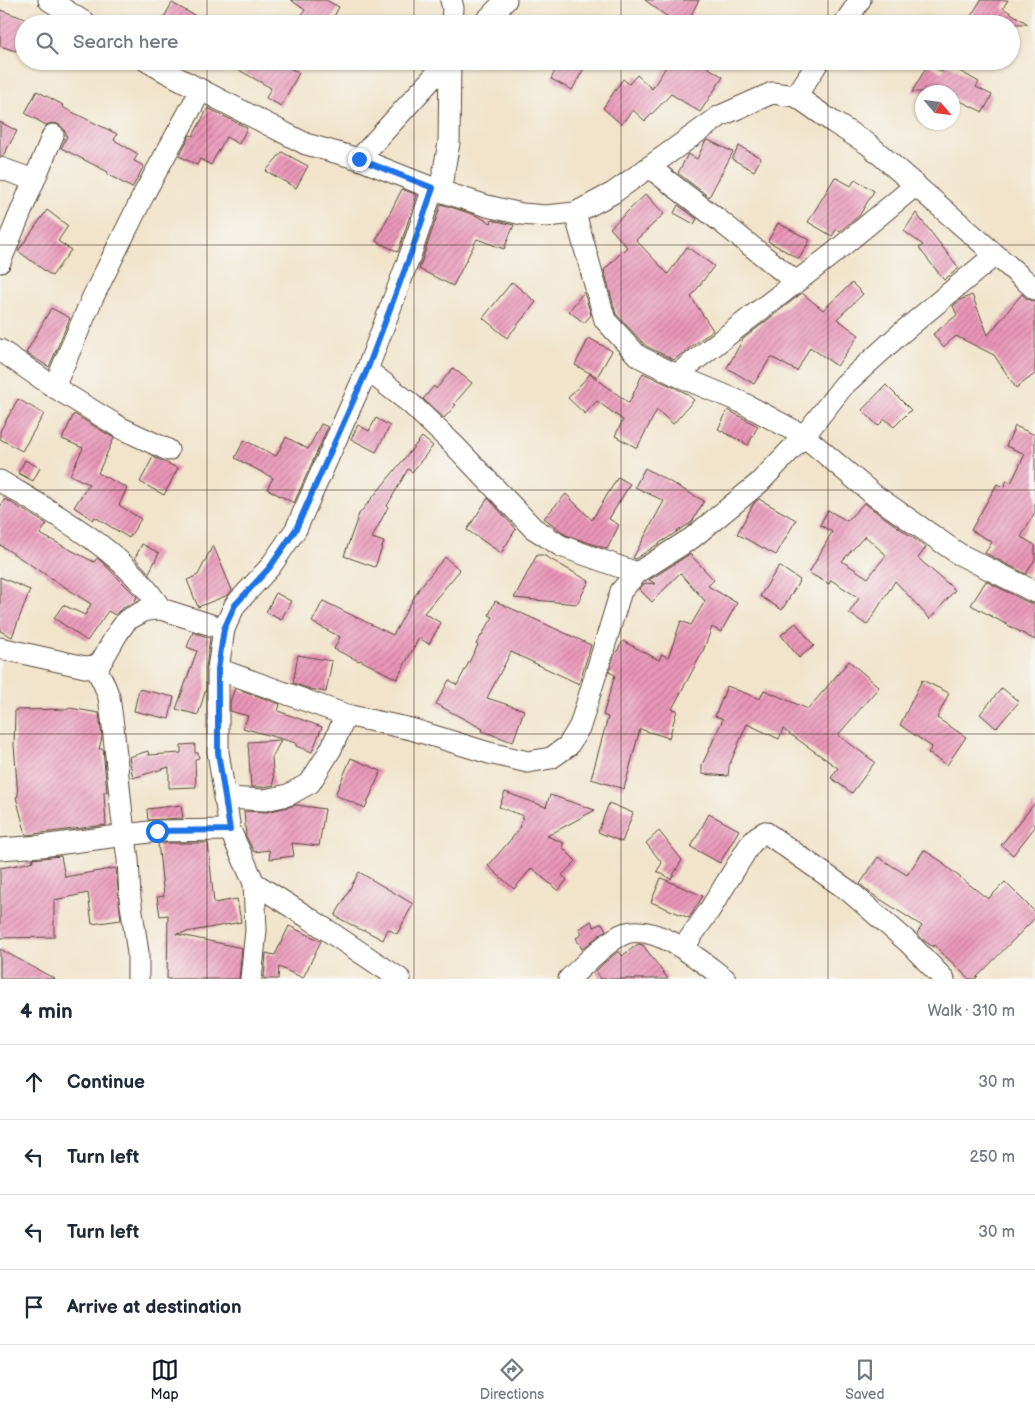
<!DOCTYPE html>
<html lang="en">
<head>
<meta charset="utf-8">
<style>
  body { margin:0; font-family:"Balsamiq Sans",sans-serif; background:#f2f2f3; color:#1f2937 }
  .compass { position:absolute; left:915px; top:85px; width:45px; height:45px; border-radius:50%; background:#fff; box-shadow:0 1px 4px #0004; rotate:118deg }
  .stop { position:absolute; width:15px; height:15px; margin:-11px; border:4px solid #1a73e8; border-radius:50%; background:#fff }
  .stop.end { background:#1a73e8; border-color:#fff; box-shadow:0 1px 5px #0008 }
  .list { margin:0; padding:0; list-style:none }
  h2 { display:flex; justify-content:space-between; align-items:center; height:65px; margin:0; padding:0 20px; font-size:21px }
  h2 small { font-size:16px; font-weight:400; color:#747a83 }
  .list li { display:grid; grid-template-columns:32px 1fr auto; gap:15px; align-items:center; box-sizing:border-box; height:75px; padding:0 20px; border-top:1px solid #e0e1e3 }
  .list b { display:block; font-size:19px; white-space:nowrap }
  .list em { font-size:16px; font-style:normal; color:#747a83 }
  .icon { flex:none; width:28px; height:28px; fill:none; stroke:currentColor; stroke-width:2; stroke-linecap:round; stroke-linejoin:round }
  .map { position:relative; flex:none; width:1035px; height:979px; overflow:hidden }
  .search { position:absolute; background:#fff; box-shadow:0 1px 4px #0004; left:15px; right:15px; top:15px; height:55px; display:flex; align-items:center; gap:12px; box-sizing:border-box; padding:0 18px; border-radius:28px; color:#747a83; font-size:19px }
  .sheet { height:365px; background:#fff }
  nav { display:flex; justify-content:space-around; align-items:center; box-sizing:border-box; height:70px; border-top:1px solid #e0e1e3; background:#fff; font-size:14px; color:#747a83 }
  nav a { display:grid; justify-items:center; gap:2px }
  nav .on { color:#111827 }
  .map>svg:first-child { display:block }
  .building { fill:url(#building-hatch); fill-rule:evenodd }
  .lines { fill:none; stroke-linecap:round; stroke-linejoin:round }
  .minor-casing { stroke:#564638; stroke-width:23 }
  .minor { stroke:#fff; stroke-width:21 }
  .route { stroke:#1a73e8; stroke-width:6 }
  .grid { fill:none; stroke:#3b2a1e; stroke-width:1; stroke-opacity:0.55 }
</style>
</head>
<body>
<div class="map">
<svg width="1035" height="979" viewBox="0 0 1035 979">
  <defs>
    <pattern id="building-hatch" width="6" height="6" patternUnits="userSpaceOnUse" patternTransform="scale(1.25)"><rect width="6" height="6" fill="#ea96b8"/><path d="M-1 1l2-2M0 6l6-6M5 7l2-2" fill="none" stroke="#bf7b95"/></pattern>
  </defs>
  <rect width="100%" height="100%" fill="#f6f6f2"/>
  <filter id="ink" filterUnits="userSpaceOnUse"><feTurbulence type="fractalNoise" baseFrequency=".02" numOctaves="2"/><feDisplacementMap in="SourceGraphic" scale="10" xChannelSelector="R" yChannelSelector="G"/><feConvolveMatrix kernelMatrix="1 2 1 2 8 2 1 2 1" color-interpolation-filters="sRGB"/></filter>
  <filter id="wash" filterUnits="userSpaceOnUse"><feTurbulence type="fractalNoise" baseFrequency=".0096" numOctaves="4" result="noise"/><feDisplacementMap in="SourceGraphic" scale="20" xChannelSelector="R" yChannelSelector="G"/><feGaussianBlur stdDeviation="1.12" result="paint"/><feColorMatrix in="noise" values="0 0 0 0 0 0 0 0 0 0 0 0 0 0 0 0 0 1.4 0 .05"/><feComposite in="paint" operator="in"/></filter>
  <g filter="url(#wash)">
    <rect width="100%" height="100%" fill="#f1e4cb"/>
    <g id="blocks">
      <g class="building">
        <polygon points="291,0 326,0 339,7 330,24 295,24 305,10"/>
        <polygon points="645,0 699,0 686,24 678,24 673,21"/>
        <polygon points="981,0 1008,0 1003,8 1028,24 966,24"/>
        <polygon points="172,3 210,24 160,24"/>
        <polygon points="0,10 26,19 16,51 0,46"/>
        <polygon points="223,61 277,61 299,73 281,106 266,98 271,88"/>
        <polygon points="560,61 588,61 572,90 551,79"/>
        <polygon points="670,61 698,61 723,77 700,112 671,94 645,121 633,110 621,124 603,108 623,79 629,84 637,75 652,89"/>
        <polygon points="928,64 942,72 947,64 979,82 976,87 992,95 983,112 952,97 952,92 912,92"/>
        <polygon points="37,91 63,105 62,107 117,134 114,140 138,154 134,161 144,166 132,188 107,174 108,172 61,148 67,136 63,128 58,124 52,123 46,125 25,113"/>
        <polygon points="208,108 247,128 239,144 226,137 211,165 200,159 197,165 179,156 190,135 193,136"/>
        <polygon points="0,122 17,131 3,156 0,156"/>
        <polygon points="708,140 733,152 709,197 678,173 688,154 697,159 705,142"/>
        <polygon points="739,146 761,158 754,171 732,159"/>
        <polygon points="282,152 308,166 296,188 266,171"/>
        <polygon points="835,177 851,186 855,179 874,191 859,216 840,231 837,229 832,236 808,222"/>
        <polygon points="402,189 417,195 398,252 376,241"/>
        <polygon points="646,194 664,214 636,240 668,274 687,247 714,266 691,297 713,330 674,360 646,346 616,314 604,270 627,247 610,228"/>
        <polygon points="441,204 475,215 491,223 492,220 514,225 504,249 477,239 453,286 419,269"/>
        <polygon points="678,205 697,219 694,224 674,213"/>
        <polygon points="47,210 68,226 58,241 71,250 52,276 18,251"/>
        <polygon points="916,213 959,268 944,280 919,248 923,245 904,231"/>
        <polygon points="778,223 810,240 799,259 768,241"/>
        <polygon points="512,282 536,302 507,338 483,318"/>
        <polygon points="852,283 863,294 837,319 859,335 837,366 810,347 797,371 771,357 754,384 727,368 743,339 802,293 823,310"/>
        <polygon points="584,292 591,315 584,323 569,311"/>
        <polygon points="1022,294 1027,299 1035,301 1035,374 1016,388 994,355 956,336 943,347 933,334 957,315 953,306 960,300 972,295 988,335"/>
        <polygon points="51,308 70,318 49,367 26,353"/>
        <polygon points="589,338 612,351 597,377 575,365"/>
        <polygon points="453,368 472,383 454,404 456,405 444,418 423,399 434,386 436,389"/>
        <polygon points="643,373 686,393 694,400 673,424 657,410 637,448 615,436 623,420 597,401 585,414 568,398 590,374 629,403"/>
        <polygon points="886,385 911,410 894,427 885,419 878,426 862,410"/>
        <polygon points="18,399 44,414 22,451 0,439 0,431"/>
        <polygon points="728,410 758,426 748,445 718,429"/>
        <polygon points="74,414 114,438 98,473 127,488 119,505 141,519 129,538 95,517 93,520 74,507 89,484 70,475 83,448 62,439"/>
        <polygon points="376,418 390,426 376,452 351,439 358,425 369,431"/>
        <polygon points="321,424 328,427 294,503 267,489 273,478 235,458 244,440 276,456 286,437 308,449"/>
        <polygon points="1015,426 1035,435 1035,512 1021,537 1035,545 1035,559 1026,574 985,553 992,542 971,530 997,484 1004,487 1007,480 1011,483 1025,454 1006,446"/>
        <polygon points="422,437 433,446 412,472 408,469 387,506 388,507 372,538 384,542 375,567 344,556 359,514"/>
        <polygon points="153,457 178,468 164,495 140,482"/>
        <polygon points="25,460 40,468 33,481 18,473"/>
        <polygon points="645,468 704,501 692,522 635,559 633,558 664,501 635,487"/>
        <polygon points="618,477 630,484 609,519 619,525 607,549 566,535 544,518 566,494 592,520"/>
        <polygon points="488,498 516,529 501,553 467,530"/>
        <polygon points="5,499 47,524 40,534 94,562 97,558 101,561 137,597 134,602 121,609 115,615 108,611 87,641 54,618 63,605 85,615 91,604 0,545 0,507"/>
        <polygon points="759,499 796,520 776,555 737,534 754,503"/>
        <path d="M864,503L926,547L918,558L955,590L930,619L895,581L867,625L849,613L859,598L831,580L829,584L809,573L832,532L820,525L828,510L847,521ZM865,536L886,555L868,578L842,561Z"/>
        <polygon points="142,544 159,553 149,573 135,558"/>
        <polygon points="213,545 232,590 228,595 198,607 187,580 198,575"/>
        <polygon points="690,554 714,580 708,586 737,603 721,632 712,627 703,651 672,709 677,710 669,738 640,729 624,789 591,779 608,717 603,715 615,675 609,672 614,656 623,641 659,660 662,654 668,658 681,621 691,625 705,601 680,573 652,602 639,589 645,583 656,584 649,580"/>
        <polygon points="537,555 543,555 589,581 577,604 514,598"/>
        <polygon points="445,557 460,570 424,613 441,623 429,644 419,638 397,679 360,660 359,661 334,649 340,637 312,622 323,601 393,635 420,587"/>
        <polygon points="779,566 800,580 782,610 760,596"/>
        <polygon points="0,577 30,590 12,637 0,631"/>
        <polygon points="986,581 1029,603 1035,604 1035,640 971,605"/>
        <polygon points="276,593 291,601 281,620 266,612"/>
        <polygon points="495,601 591,645 579,684 511,652 487,698 524,710 513,742 482,731 483,729 436,704 449,680 457,685 478,645 476,644 493,617 489,615"/>
        <polygon points="796,623 814,646 799,658 781,635"/>
        <polygon points="193,632 210,638 206,667 206,689 198,715 176,709 197,651 187,647"/>
        <polygon points="298,655 332,661 326,692 310,689 293,683"/>
        <polygon points="849,661 879,687 838,735 875,762 852,793 831,778 838,768 783,729 779,739 747,724 729,766 728,776 702,774 702,765 723,719 715,716 727,686 760,699 764,690 808,709"/>
        <polygon points="922,680 949,693 937,718 966,737 947,765 928,753 932,747 900,725"/>
        <polygon points="235,688 280,704 278,711 322,727 312,752 296,746 296,743 243,728 248,716 230,711 230,702"/>
        <polygon points="1002,688 1019,702 996,728 980,714"/>
        <polygon points="139,689 174,697 169,719 134,711"/>
        <polygon points="70,708 99,713 102,737 99,749 103,749 107,792 104,792 106,825 26,835 16,797 18,796 14,745 15,710 69,709"/>
        <polygon points="281,740 272,758 274,785 264,787 251,787 248,742"/>
        <polygon points="195,744 195,753 198,753 199,758 195,759 196,787 169,788 169,767 133,778 129,757 148,751 149,755 181,753 181,745"/>
        <polygon points="351,758 381,771 365,808 335,795"/>
        <polygon points="505,792 546,807 550,795 595,810 547,836 564,843 562,847 576,861 562,875 567,880 558,891 532,868 514,889 488,866 518,831 523,816 499,807"/>
        <polygon points="609,803 633,813 622,842 598,832"/>
        <polygon points="1035,803 1035,827 1013,855 1001,845"/>
        <polygon points="181,805 183,818 148,820 147,809"/>
        <polygon points="296,805 325,809 319,846 292,843 294,856 270,859 269,850 254,852 246,836 244,811 267,812"/>
        <polygon points="709,814 739,830 720,863 691,847"/>
        <polygon points="659,831 682,860 671,879 657,871 662,863 646,843"/>
        <polygon points="158,843 208,843 214,903 237,899 241,922 176,934 242,948 239,979 167,979 168,915 160,916 157,897 164,896"/>
        <polygon points="924,850 944,863 943,864 988,899 1005,882 1035,912 1035,918 975,979 969,979 934,945 933,947 923,940 917,933 922,926 869,892 860,884 878,857 907,875"/>
        <polygon points="61,856 65,877 116,868 121,920 92,924 88,893 54,900 54,937 0,938 0,868 23,864 33,861 32,859"/>
        <polygon points="359,872 413,904 397,934 388,929 383,940 364,930 363,931 335,916"/>
        <polygon points="661,878 703,896 689,918 651,902"/>
        <polygon points="591,921 594,927 602,923 606,930 582,949 576,938 582,934 579,929"/>
        <polygon points="289,926 321,941 303,978 279,967 278,979 264,979 266,953 275,955"/>
        <polygon points="638,944 643,945 668,979 600,979 596,971 604,963 619,951 622,956"/>
        <polygon points="0,949 55,979 0,979"/>
      </g>
    </g>
  </g>
  <g filter="url(#ink)">
    <use href="#blocks" fill-opacity="0" stroke="#564638" stroke-width="1"/>
    <g class="lines">
      <g class="minor-casing">
        <g id="minor">
          <polyline points="49,0 87,24"/>
          <polyline points="451,0 453,8 452,24"/>
          <polyline points="483,24 506,0"/>
          <polyline points="844,24 860,0"/>
          <polyline points="147,61 166,72 306,144 359,159 440,191 487,206 522,214 546,216 575,213 613,193 720,116 772,93 796,96 833,122 868,144 1035,289"/>
          <polyline points="796,96 819,61"/>
          <polyline points="359,159 448,61"/>
          <polyline points="649,167 720,221 796,282"/>
          <polyline points="0,168 34,180"/>
          <polyline points="440,191 449,143 450,61"/>
          <polyline points="575,213 605,320 638,356 676,375 741,402 804,436 874,495 959,554 1035,592"/>
          <polyline points="0,262 53,135"/>
          <polyline points="0,350 54,387 121,428 168,450"/>
          <polyline points="367,370 410,403 453,444 533,528 561,546 637,573"/>
          <polyline points="676,375 830,256 916,185"/>
          <polyline points="54,387 92,299 146,190 201,90"/>
          <path d="M0,481C58,516 123,550 161,609"/>
          <polyline points="0,648 85,667 95,666 101,662 117,634 127,620 146,610 161,609 224,629"/>
          <polyline points="95,666 104,684 109,697 113,726 122,816 128,859 130,898 138,953 138,979"/>
          <polyline points="218,669 346,715 411,729 489,753 528,762 551,758 568,746 580,726 621,591 637,573 692,538 759,483 804,436 844,385 900,334 995,255"/>
          <polyline points="224,798 265,800 288,795 310,783 331,749 346,715"/>
          <polyline points="0,849 41,846 157,831 230,830"/>
          <polyline points="254,883 309,918 400,979"/>
          <polyline points="683,948 709,911 749,846 758,836 765,832 849,891 908,942 944,979"/>
          <polyline points="251,979 256,930 254,883 230,830 218,752 218,669 224,629 235,605 270,567 296,529 367,370 411,253 433,188"/>
          <path d="M569,979C583,966 608,939 626,933C658,924 701,961 725,979"/>
        </g>
      </g>
      <use href="#minor" class="minor"/>
    </g>
  </g>
  <g class="lines" filter="url(#ink)">
    <polyline class="route" points="157,831 230,830 218,752 218,669 224,629 235,605 270,567 296,529 367,370 411,253 433,188 359,159"/>
  </g>
  <path class="grid" d="M207,0V24M414,0V24M621,0V24M828,0V24M207,61V979M414,61V979M621,61V979M828,61V979M0,245H1035M0,490H1035M0,734H1035"/>
</svg>
<svg class="compass" viewBox="-18 -18 36 36"><path d="M0-13l5 13h-10z" fill="#e53935"/><path d="M0 13l5-13h-10z" fill="#747a83"/></svg>
<div class="stop" style="left:157px;top:831px"></div>
<div class="stop end" style="left:359px;top:159px"></div>
<div class="search"><svg class="icon" aria-label="search" viewBox="0 0 24 24"><circle cx="10" cy="10" r="6"/><path d="M15 15l6 6"/></svg>Search here</div>
</div>
<section class="sheet">
<h2>4 min<small>Walk · 310 m</small></h2>
<ul class="list">
<li><svg class="icon" aria-label="ahead" viewBox="0 0 24 24"><path d="M12 20V5M6 11l6-6 6 6"/></svg><div><b>Continue</b></div><em>30 m</em></li>
<li><svg class="icon" aria-label="left" viewBox="0 0 24 24"><path d="M17 20v-9H6M10 6l-5 5 5 5"/></svg><div><b>Turn left</b></div><em>250 m</em></li>
<li><svg class="icon" aria-label="left" viewBox="0 0 24 24"><path d="M17 20v-9H6M10 6l-5 5 5 5"/></svg><div><b>Turn left</b></div><em>30 m</em></li>
<li><svg class="icon" aria-label="arrive" viewBox="0 0 24 24"><path d="M6 21V4h12l-3 4 3 4H6"/></svg><div><b>Arrive at destination</b></div></li>
</ul>
</section>
<nav>
<a class="on"><svg class="icon" aria-label="map" viewBox="0 0 24 24"><path d="M3 6l6-2 6 2 6-2v14l-6 2-6-2-6 2zM9 4v14M15 6v14"/></svg>Map</a>
<a><svg class="icon" aria-label="directions" viewBox="0 0 24 24"><path d="M12 3l9 9-9 9-9-9zM9 14v-3h6M13 9l2 2-2 2"/></svg>Directions</a>
<a><svg class="icon" aria-label="saved" viewBox="0 0 24 24"><path d="M7 4h10v16l-5-4-5 4z"/></svg>Saved</a>
</nav>
</body>
</html>
